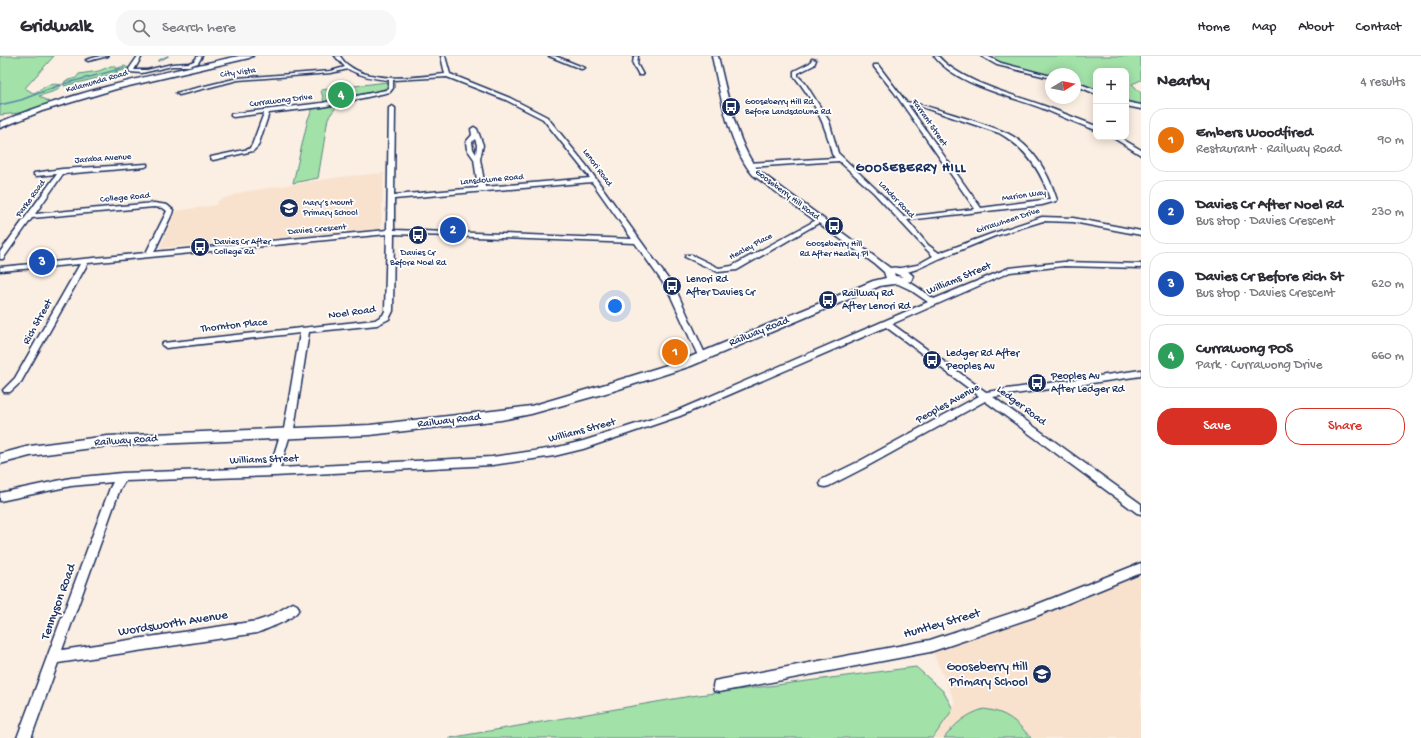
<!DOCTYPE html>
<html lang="en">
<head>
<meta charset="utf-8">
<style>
  body { margin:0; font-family:"Gochi Hand",sans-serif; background:#f7f7f7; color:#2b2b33 }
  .controls { position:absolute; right:12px; top:12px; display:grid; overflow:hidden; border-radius:8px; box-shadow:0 2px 10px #0003 }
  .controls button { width:36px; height:36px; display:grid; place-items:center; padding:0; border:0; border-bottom:1px solid #e1e1e2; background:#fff; color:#2b2b33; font:20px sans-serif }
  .compass { position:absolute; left:1045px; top:12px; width:36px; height:36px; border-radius:50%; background:#fff; box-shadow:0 2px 10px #0003; rotate:80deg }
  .you { position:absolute; left:615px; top:250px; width:14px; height:14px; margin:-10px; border:3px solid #fff; border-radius:50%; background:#1a73e8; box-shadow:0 0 0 6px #1a73e833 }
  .badge { display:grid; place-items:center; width:26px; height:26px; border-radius:50%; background:#d93025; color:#fff; font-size:13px; font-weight:700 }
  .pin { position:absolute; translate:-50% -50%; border:2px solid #fff; box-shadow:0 1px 4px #0006 }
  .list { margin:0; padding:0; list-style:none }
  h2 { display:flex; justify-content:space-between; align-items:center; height:52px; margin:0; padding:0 16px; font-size:17px }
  h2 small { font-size:13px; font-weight:400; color:#7c7c81 }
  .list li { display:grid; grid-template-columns:26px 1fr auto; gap:12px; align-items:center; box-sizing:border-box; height:64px; margin:0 8px 8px; padding:0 8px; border:1px solid #e1e1e2; border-radius:16px }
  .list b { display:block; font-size:15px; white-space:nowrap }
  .list p { margin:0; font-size:13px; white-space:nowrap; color:#7c7c81 }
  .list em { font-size:13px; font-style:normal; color:#7c7c81 }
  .actions { display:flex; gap:8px; padding:12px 16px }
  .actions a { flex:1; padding:9px 0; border:1px solid #d93025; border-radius:16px; text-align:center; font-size:14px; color:#d93025 }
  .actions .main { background:#d93025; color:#fff }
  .icon { flex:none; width:22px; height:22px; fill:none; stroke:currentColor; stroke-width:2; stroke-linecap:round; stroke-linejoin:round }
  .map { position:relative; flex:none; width:1141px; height:682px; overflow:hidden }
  header { display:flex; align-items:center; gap:24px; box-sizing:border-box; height:56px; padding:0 20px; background:#fff; border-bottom:1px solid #e1e1e2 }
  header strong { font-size:19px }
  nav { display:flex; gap:22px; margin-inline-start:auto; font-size:14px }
  .search { width:280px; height:36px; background:#f7f7f7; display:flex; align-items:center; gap:10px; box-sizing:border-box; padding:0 14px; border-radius:16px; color:#7c7c81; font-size:15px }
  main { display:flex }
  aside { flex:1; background:#fff }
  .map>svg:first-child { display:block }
  .built { fill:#f8e2ce }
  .green { fill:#a2e1a8; stroke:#5e8883 }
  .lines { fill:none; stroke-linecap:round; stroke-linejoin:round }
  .stream { stroke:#548aa7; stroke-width:1.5 }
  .minor-casing { stroke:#1b2f5e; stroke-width:3 }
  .tertiary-casing { stroke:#1b2f5e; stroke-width:3 }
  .primary-casing { stroke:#1b2f5e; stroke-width:3 }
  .minor { fill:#fff; fill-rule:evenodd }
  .tertiary { fill:#fff; fill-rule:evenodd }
  .primary { fill:#fff; fill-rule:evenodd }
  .labels { text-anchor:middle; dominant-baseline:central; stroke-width:3.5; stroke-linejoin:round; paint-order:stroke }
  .far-street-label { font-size:9px; fill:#1b2f5e; stroke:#fff }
  .far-poi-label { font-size:9px; fill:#1b2f5e; stroke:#fff; text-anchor:start }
  .street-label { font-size:11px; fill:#1b2f5e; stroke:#fff }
  .poi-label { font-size:11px; fill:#1b2f5e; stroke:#fff; text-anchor:start }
  .far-district-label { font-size:13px; font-weight:bold; letter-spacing:1px; fill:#1b2f5e; stroke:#fff }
  .near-street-label { font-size:13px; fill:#1b2f5e; stroke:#fff }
  .near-poi-label { font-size:13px; fill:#1b2f5e; stroke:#fff; text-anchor:end }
</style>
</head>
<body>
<header>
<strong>Gridwalk</strong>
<div class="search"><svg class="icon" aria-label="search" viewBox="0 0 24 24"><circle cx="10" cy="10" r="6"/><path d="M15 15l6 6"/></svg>Search here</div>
<nav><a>Home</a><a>Map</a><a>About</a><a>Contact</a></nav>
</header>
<main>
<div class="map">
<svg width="1141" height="682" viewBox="0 0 1141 682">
  <rect width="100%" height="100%" fill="#fbeee2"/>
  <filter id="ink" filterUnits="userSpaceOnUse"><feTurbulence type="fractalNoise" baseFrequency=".025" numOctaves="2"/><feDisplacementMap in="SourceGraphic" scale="8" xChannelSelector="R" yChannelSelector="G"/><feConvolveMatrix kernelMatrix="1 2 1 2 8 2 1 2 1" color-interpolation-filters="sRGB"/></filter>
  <g filter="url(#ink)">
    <g class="built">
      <polygon points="384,117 381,173 160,192 176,155 216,149 219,144 243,136 340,121"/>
      <polygon points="1141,512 1141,682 934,682 955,646 930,590"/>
    </g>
    <g class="green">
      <path d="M0,0H54L25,32L33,37C46,33 44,26 62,29L55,35L39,40L51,47L19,57L0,59Z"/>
      <polygon points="997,0 1141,0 1141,24 1132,28 1141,37 1141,49 1126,46 1126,15 1096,15 1096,35 1075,26 1075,18 1051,18 1051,21 999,7 991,3"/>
      <polygon points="111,10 115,10 115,13 124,10 129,12 125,14 115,16 119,18 116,20 106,20 64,30 65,25 76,22 79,18 99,15"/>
      <polygon points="387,26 387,31 382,34 324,46 321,34"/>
      <polygon points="337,50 328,62 318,122 293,127 308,63 313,52"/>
      <polygon points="916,611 943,635 953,653 933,682 449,682 691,640"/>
      <path d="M984,653C1007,656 1016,665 1031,682H944C955,668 966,658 984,653Z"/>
    </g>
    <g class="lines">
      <g class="stream">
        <polyline points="158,5 168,0"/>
        <polyline points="63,28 124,12"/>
        <polyline points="0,49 21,44 60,29"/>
      </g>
      <g class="minor-casing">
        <g id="minor">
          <polygon points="100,0 108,0 88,5 86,4"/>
          <polygon points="138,0 142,0 134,14 147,14 172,8 189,7 194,5 198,0 202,0 198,7 189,10 172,10 142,17 130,16 129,13"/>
          <path d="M335,0H340C342,3 345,7 348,9C372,28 417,21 445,18L441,0H445L450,18L510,42L547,61L586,109L676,234L706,300L705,302H699L668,234L635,187L394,178L393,255L389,263L377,269L309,276L294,373L289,382L280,412L492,401L554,392L583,385L674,356L928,246L909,233L896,227V223C908,222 925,237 934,243L1009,212L1064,206L1141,208V212L1064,210L1010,216L892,268L986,336L1141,314V320L993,341L1141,448V458L1137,457L985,345L864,412L829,430L825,431L821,430L820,427L821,424L858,406L979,340L886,271L680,360L583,393L554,400L492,409L274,420L125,425L120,433L62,594L257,565L269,561L293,547L297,549L299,553C294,564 268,572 257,577L58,607L31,682H17L110,432L113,426L71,430L0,445V437L71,422L122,417L270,412L279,382L284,373L300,277L166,292L162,289L163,287L375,264L383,259L385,255L387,178L88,207L21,326L10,336H4L3,334L15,322L80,208L0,215V211L146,197L167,155L163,152L154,151L32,162L3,203H0V196L57,118L36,120L34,119V117L62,113L147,108V110L145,111L63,118L35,158L154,147L167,149L173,154L172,158L154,196L387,174L389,52L392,50L395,52L394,139L478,132L474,103L467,93L466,86L472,79L471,73L474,71L477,73L483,89L480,103L485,131L590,122L543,63L506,44L447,21L393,24V32L390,36L322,51L269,57L258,90L253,95L213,104L211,103V101L249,93L252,89L264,57L233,61L231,60V58L322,47L376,36L386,34L389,32V24C374,23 361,20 348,13L331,17L238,24L179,39L176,37L238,22L331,15L345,11ZM475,83L477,89L476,98L473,93L472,86ZM592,126L632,183L394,174V143Z"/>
          <polygon points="549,0 555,0 585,12 581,13"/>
          <polygon points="634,0 638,0 637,8 643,19 639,19 633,8"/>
          <path d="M934,0H938C960,26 1015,39 1047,51C1063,57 1080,64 1096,70V74C1078,68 1061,60 1044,53C1011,40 956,29 934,0Z"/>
          <polygon points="981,0 987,0 1001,7 1051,20 1051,22 997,9"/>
          <path d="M812,3L816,4L814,9L798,17V20L805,27L829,65L838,97L878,135L904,161L975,153L894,36L874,11V9H878L906,46C926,49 945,56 965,62C977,66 990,70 1002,75C1032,87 1048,116 1057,144L1056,145L1042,149L907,164L928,189L939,197L991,178L1042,161L1073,162L1141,175V179L1073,166L1043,165L995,180L941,202L917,213L904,217H896V213L917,209L933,200L924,191L874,137L839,105L749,111L746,109L749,107L835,102L832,98C826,68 813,43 794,20V15L810,7ZM908,49L922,51L999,77C1026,92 1041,114 1050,143L981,152Z"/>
          <polygon points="1075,26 1096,34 1096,38 1075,29"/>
          <polygon points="1126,46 1141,49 1141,53 1126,50"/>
          <polygon points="1112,81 1119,81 1141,94 1141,99"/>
          <polygon points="820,162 822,163 822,165 737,214 718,216 685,201 686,199 692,199 719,212 732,210"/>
          <polygon points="1141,507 1141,517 1034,561 930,596 719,636 714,635 713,630 714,625 719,624 930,584 1033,550"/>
        </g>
      </g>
      <g class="tertiary-casing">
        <path id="tertiary" d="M712,0H718C726,33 737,91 759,115L890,212C898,210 908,214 913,220L911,225C900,228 890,228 880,230L691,310L613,335L531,358L501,364L370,379L108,390L30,400L0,408V398L30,390L108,380L370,369L501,354L531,350L606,328L683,304L873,225L886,222L884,216L876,209L753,119C729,91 720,36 712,0ZM894,217L903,221L895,220Z"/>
      </g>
      <g class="primary-casing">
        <path id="primary" d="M239,0H253L249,2L116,33L42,55L0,72V66C77,34 158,18 239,0Z"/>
      </g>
      <use href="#minor" class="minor"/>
      <use href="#tertiary" class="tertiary"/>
      <use href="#primary" class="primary"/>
    </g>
  </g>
  <defs>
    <g id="bus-disc" transform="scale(1)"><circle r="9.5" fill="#1b2f5e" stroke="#fff"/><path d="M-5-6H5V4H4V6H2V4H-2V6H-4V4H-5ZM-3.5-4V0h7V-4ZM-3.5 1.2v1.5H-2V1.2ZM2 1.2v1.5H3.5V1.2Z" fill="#fff"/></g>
    <g id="school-disc" transform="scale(1)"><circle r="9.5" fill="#1b2f5e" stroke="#fff"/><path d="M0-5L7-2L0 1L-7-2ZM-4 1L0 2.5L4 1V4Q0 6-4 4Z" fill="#fff"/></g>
  </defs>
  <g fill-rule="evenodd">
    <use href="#bus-disc" x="731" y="51"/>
    <use href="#school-disc" x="289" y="152"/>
    <use href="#bus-disc" x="834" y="170"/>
    <use href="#bus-disc" x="418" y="179"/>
    <use href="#bus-disc" x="200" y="191"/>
    <use href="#bus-disc" x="672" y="230"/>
    <use href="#bus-disc" x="828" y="244"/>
    <use href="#bus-disc" x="932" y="304"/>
    <use href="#bus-disc" x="1037" y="327"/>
    <use href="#school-disc" x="1042" y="618"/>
  </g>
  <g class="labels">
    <g class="far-street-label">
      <text transform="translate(238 17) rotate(-8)">City Vista</text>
      <text transform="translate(97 26) rotate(-16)">Kalamunda Road</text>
      <text transform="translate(281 45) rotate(-7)">Currawong Drive</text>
      <text transform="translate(929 67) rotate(55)">Farrant Street</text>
      <text transform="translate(103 103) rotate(-4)">Jaraba Avenue</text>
      <text transform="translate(597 112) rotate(54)">Lenori Road</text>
      <text transform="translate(492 124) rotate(-5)">Lansdowne Road</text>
      <text transform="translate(787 139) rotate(37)">Gooseberry Hill Road</text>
      <text transform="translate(1024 140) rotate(-8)">Marion Way</text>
      <text transform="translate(125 142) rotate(-5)">College Road</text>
      <text transform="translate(31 143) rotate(-54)">Parke Road</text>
      <text transform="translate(896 144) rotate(46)">Landor Road</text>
      <text transform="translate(1008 165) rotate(-18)">Girrawheen Drive</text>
      <text transform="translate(317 174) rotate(-5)">Davies Crescent</text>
      <text transform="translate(751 191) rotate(-28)">Healey Place</text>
    </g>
    <g class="far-poi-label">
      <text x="745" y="46">Gooseberry Hill Rd<tspan x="745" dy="10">Before Landsdowne Rd</tspan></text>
      <text x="303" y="147">Mary’s Mount<tspan x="303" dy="10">Primary School</tspan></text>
      <text x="214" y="186">Davies Cr After<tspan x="214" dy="10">College Rd</tspan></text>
      <text x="834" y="188" text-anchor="middle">Gooseberry Hill<tspan x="834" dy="10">Rd After Healey Pl</tspan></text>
      <text x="418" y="197" text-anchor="middle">Davies Cr<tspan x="418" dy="10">Before Noel Rd</tspan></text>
    </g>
    <g class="street-label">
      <text transform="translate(959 223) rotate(-23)">Williams Street</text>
      <text transform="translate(352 257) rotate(-8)">Noel Road</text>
      <text transform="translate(38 266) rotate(-61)">Rich Street</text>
      <text transform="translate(234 270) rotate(-6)">Thornton Place</text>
      <text transform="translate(759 276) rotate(-22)">Railway Road</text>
      <text transform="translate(948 348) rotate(-29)">Peoples Avenue</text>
      <text transform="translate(1021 350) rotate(37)">Ledger Road</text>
      <text transform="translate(449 365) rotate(-7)">Railway Road</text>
      <text transform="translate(582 375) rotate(-15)">Williams Street</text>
      <text transform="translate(126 385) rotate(-4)">Railway Road</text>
      <text transform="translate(264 404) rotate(-2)">Williams Street</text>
    </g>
    <g class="poi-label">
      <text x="686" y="224">Lenori Rd<tspan x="686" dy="13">After Davies Cr</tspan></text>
      <text x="842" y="238">Railway Rd<tspan x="842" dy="13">After Lenori Rd</tspan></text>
      <text x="946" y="298">Ledger Rd After<tspan x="946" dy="13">Peoples Av</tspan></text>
      <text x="1051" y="321">Peoples Av<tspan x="1051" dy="13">After Ledger Rd</tspan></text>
    </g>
    <g class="far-district-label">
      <text x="911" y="112">GOOSEBERRY HILL</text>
    </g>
    <g class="near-street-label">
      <text transform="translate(59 546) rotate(-70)">Tennyson Road</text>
      <text transform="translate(173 568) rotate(-9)">Wordsworth Avenue</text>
      <text transform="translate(942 568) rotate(-16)">Huntley Street</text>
    </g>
    <g class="near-poi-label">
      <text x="1028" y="611">Gooseberry Hill<tspan x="1028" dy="15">Primary School</tspan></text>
    </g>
  </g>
</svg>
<div class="controls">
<button>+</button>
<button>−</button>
</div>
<svg class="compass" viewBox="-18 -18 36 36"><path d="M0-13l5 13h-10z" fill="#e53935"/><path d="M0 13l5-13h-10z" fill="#7c7c81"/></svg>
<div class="you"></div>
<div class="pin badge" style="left:675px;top:296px;background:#e8710a">1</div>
<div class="pin badge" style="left:453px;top:174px;background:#1a4fb4">2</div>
<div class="pin badge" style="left:42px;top:206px;background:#1a4fb4">3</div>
<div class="pin badge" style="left:341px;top:39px;background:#2e9e5b">4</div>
</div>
<aside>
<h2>Nearby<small>4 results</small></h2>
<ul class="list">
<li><span class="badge" style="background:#e8710a">1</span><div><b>Embers Woodfired</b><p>Restaurant · Railway Road</p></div><em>90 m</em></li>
<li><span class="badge" style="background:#1a4fb4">2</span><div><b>Davies Cr After Noel Rd</b><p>Bus stop · Davies Crescent</p></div><em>230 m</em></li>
<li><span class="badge" style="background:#1a4fb4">3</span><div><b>Davies Cr Before Rich St</b><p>Bus stop · Davies Crescent</p></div><em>620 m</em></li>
<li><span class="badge" style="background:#2e9e5b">4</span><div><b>Currawong POS</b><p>Park · Currawong Drive</p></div><em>660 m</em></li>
</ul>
<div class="actions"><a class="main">Save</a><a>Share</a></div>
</aside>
</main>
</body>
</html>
